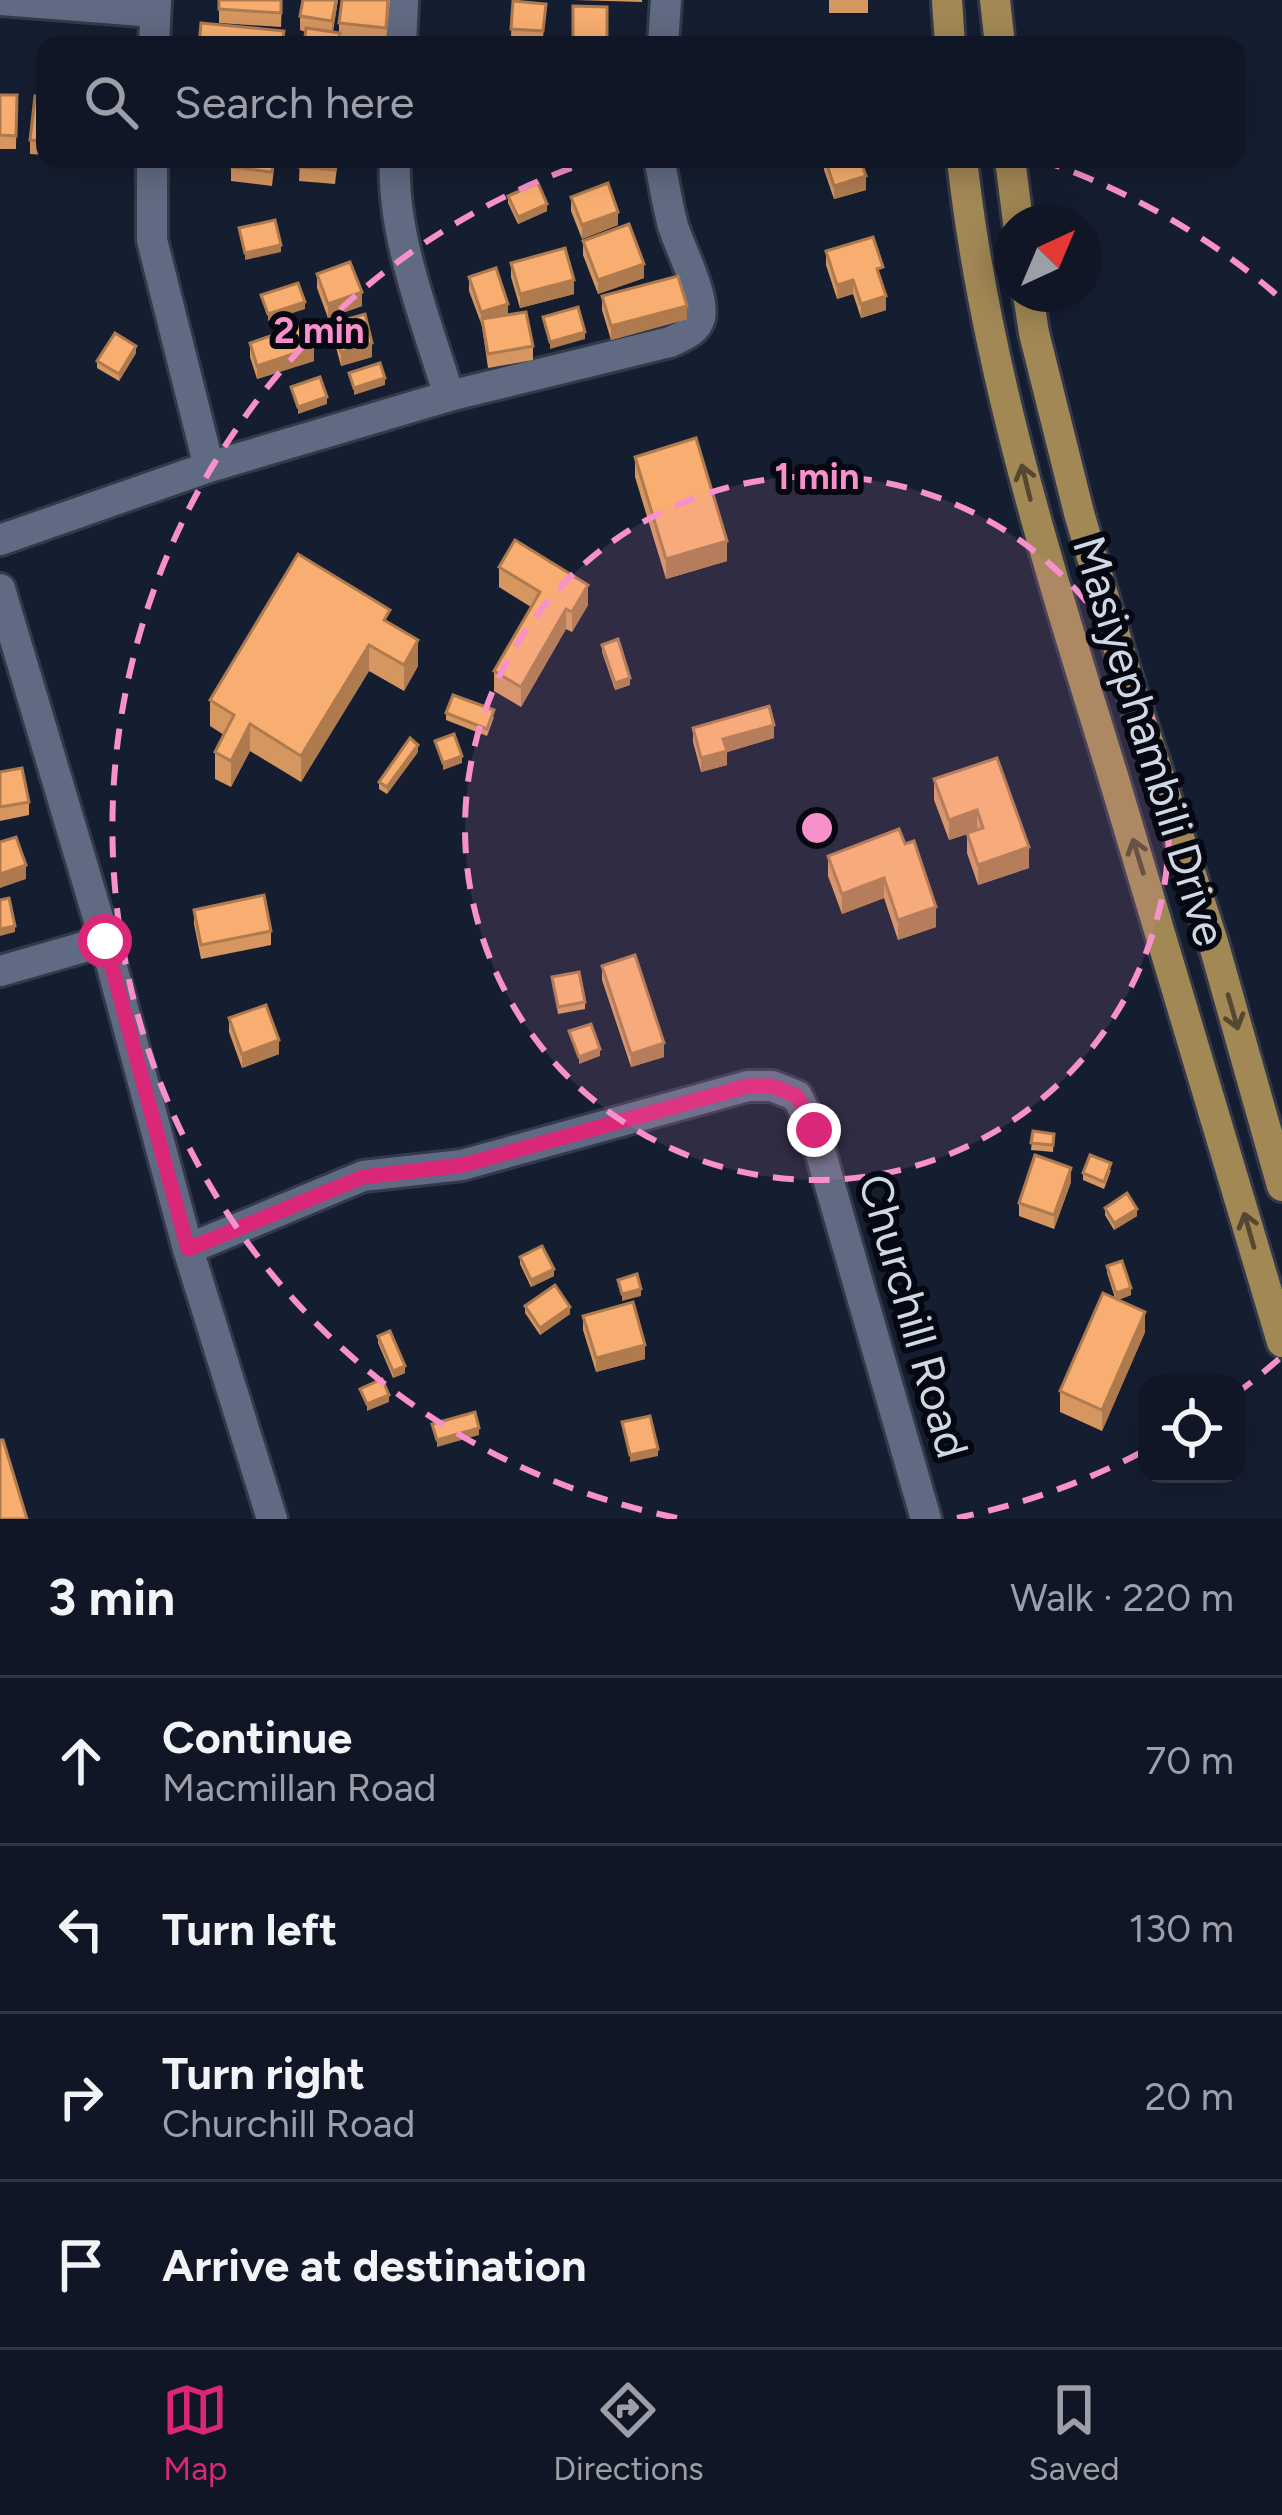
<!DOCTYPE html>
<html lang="en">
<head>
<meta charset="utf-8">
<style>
  body { margin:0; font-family:Figtree,sans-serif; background:#191f2d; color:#f1f3f6 }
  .controls { position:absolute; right:36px; bottom:36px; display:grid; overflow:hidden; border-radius:24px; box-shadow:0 6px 30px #0003 }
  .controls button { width:108px; height:108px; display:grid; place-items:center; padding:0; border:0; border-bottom:3px solid #303542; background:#101625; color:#f1f3f6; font:60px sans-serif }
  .compass { position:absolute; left:994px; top:204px; width:108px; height:108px; border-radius:50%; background:#101625; box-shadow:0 6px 30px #0003; rotate:44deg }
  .stop { position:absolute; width:36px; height:36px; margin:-27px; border:9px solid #db2777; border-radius:50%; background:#fff }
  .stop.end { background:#db2777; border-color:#fff; box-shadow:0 3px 12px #0008 }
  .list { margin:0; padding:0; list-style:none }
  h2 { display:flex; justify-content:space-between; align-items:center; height:156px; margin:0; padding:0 48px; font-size:51px }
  h2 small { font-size:39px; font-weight:400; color:#9c9fa7 }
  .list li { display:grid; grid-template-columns:78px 1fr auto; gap:36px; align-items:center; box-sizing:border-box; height:168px; padding:0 48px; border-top:3px solid #303542 }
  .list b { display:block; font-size:45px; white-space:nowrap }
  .list p { margin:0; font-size:39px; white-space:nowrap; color:#9c9fa7 }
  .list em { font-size:39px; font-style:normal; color:#9c9fa7 }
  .icon { flex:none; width:66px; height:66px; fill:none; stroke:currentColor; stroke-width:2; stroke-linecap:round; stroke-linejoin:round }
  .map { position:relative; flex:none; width:1282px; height:1519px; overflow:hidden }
  .search { position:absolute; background:#101625; box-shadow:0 6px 30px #0003; left:36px; right:36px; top:36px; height:132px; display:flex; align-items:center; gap:30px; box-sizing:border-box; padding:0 42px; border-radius:24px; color:#9c9fa7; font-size:45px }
  .sheet { height:828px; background:#101625 }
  nav { display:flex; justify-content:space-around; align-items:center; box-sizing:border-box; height:168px; border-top:3px solid #303542; background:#101625; font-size:33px; color:#9c9fa7 }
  nav a { display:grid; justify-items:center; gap:6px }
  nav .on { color:#db2777 }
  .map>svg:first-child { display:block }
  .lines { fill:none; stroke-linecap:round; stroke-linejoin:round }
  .minor-casing { stroke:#343949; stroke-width:36 }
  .major-casing { stroke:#343949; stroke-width:36 }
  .minor { stroke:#606b83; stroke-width:30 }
  .major { stroke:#a28855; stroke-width:30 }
  .wall { fill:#d59660 }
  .shaded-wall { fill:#ae7a4e }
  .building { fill:#f8ae70; stroke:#ae7a4e; stroke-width:3 }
  .oneway { stroke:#544832 }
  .route { stroke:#db2777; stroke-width:15 }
  .ring { fill:none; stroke:#f890cb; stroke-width:6; stroke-dasharray:21 15 }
  .labels { text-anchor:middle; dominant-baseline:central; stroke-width:12; stroke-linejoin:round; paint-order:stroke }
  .street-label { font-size:45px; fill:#d0d7e5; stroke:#050810 }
  .centre { fill:#f890cb; stroke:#050810; stroke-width:6 }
  .ring-label { font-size:36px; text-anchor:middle; font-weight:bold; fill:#f890cb; stroke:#050810; stroke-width:12; stroke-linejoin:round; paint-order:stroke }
</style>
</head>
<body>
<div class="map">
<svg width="1282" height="1519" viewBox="0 0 1282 1519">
  <rect width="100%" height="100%" fill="#151e31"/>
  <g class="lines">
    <g class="minor-casing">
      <g id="minor">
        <polyline points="0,0 155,12"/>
        <polyline points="154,45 156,0"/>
        <polyline points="401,45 403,0"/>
        <polyline points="663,45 666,0"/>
        <polyline points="152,159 152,240 209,467"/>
        <path d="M395,159C391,235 427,323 449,396"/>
        <path d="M0,540L209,467L449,396L670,342C682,336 696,332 700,318C705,295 680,249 673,226C667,204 664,181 659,159"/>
        <polyline points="0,589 105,941 188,1249 272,1519"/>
        <polyline points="0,971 105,941"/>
        <polyline points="188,1249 363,1176 462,1165 748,1086 772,1086 797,1096 814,1130 926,1519"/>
      </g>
    </g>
    <g class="major-casing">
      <g id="major">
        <polyline points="947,0 950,45"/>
        <polyline points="995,0 1000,45"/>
        <path d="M962,159C985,370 1051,574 1113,776C1171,964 1226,1153 1282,1342"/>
        <polyline points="1010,159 1018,222"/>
        <polyline points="1028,294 1034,333 1079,513 1131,690 1213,942 1282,1186"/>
      </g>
    </g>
    <use href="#minor" class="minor"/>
    <use href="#major" class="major"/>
  </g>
  <g class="wall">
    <polygon points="219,0 282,0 281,27 219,23"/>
    <polygon points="338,0 333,32 339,33 339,23 390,0 386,42 340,37 340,45 300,30 300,16"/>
    <polygon points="574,0 642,0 642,2"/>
    <rect x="829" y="0" width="39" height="13"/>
    <polygon points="513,1 546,4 543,38 511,36"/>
    <polygon points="573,6 607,7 607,45 573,45"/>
    <polygon points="0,95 17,95 16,149 0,149"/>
    <polygon points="45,97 45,155 30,154 30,140"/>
    <polygon points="275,159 272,186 231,181 231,167"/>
    <polygon points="300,159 338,159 335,184 299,181"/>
    <polygon points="824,159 866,190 834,199 824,170"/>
    <polygon points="508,196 547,211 518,224 508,203"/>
    <polygon points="571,197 618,225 582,239 571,211"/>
    <polygon points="583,241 644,278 598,294 583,255"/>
    <polygon points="826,251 883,281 881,281 886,310 861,318 853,294 837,299 826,265"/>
    <polygon points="511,263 574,294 520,308 511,277"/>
    <polygon points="317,274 362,306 328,318 317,288"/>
    <polygon points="469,277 508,315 533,346 533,360 488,368 482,326 469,291"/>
    <polygon points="602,296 687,319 611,340 602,310"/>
    <polygon points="333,323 372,357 341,366 333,336"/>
    <polygon points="250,343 314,361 257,379 250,357"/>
    <polygon points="136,353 119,381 97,368 97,361"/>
    <polygon points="635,457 727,561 666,579 635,477"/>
    <polygon points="499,567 588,605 572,632 566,629 521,707 494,691 494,671 531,607 499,587"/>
    <polygon points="390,624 418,666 404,691 369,671 301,782 250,751 231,787 215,779 215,752 224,735 210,726 210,700"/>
    <polygon points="602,645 630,685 615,690 602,652"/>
    <polygon points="446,713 494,717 487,736 446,720"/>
    <polygon points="693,728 774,738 727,752 727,765 701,772 693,742"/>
    <polygon points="418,752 387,794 379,789 379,782"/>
    <polygon points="997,758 1029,868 978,885 967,853 967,834 949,840 934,800 934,779"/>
    <polygon points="0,772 29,802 29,815 0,821"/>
    <polygon points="899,829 936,927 898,940 884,898 842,914 828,876 828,856"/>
    <polygon points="194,910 271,931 271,945 201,959 194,924"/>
    <polygon points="602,966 664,1057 631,1067 602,980"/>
    <polygon points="552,977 585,1002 585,1009 558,1014"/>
    <polygon points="229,1018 279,1054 242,1068 229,1032"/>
    <polygon points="1033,1131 1054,1134 1053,1152 1031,1150"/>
    <polygon points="1111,1170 1104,1189 1083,1180 1083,1173"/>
    <polygon points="1071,1182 1054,1229 1019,1216 1019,1203"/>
    <polygon points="1105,1208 1137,1216 1114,1230 1105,1215"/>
    <polygon points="520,1257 554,1276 531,1287 520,1264"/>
    <polygon points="1107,1266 1131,1295 1118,1300 1145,1332 1102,1431 1060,1412 1060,1391 1115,1298 1107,1273"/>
    <polygon points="525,1306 570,1314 540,1335 525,1313"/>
    <polygon points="583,1316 645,1359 596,1372 583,1330"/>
    <polygon points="378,1336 405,1373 393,1378 378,1343"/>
  </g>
  <g class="shaded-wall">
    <polygon points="336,0 338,0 332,35 332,21"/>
    <polygon points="866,176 866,190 834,199 834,186"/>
    <polygon points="547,204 547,211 518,224 518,217"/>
    <polygon points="618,212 618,225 582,239 582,225"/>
    <polygon points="281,245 281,252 245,260 245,253"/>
    <polygon points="644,264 644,278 598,294 598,280"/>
    <polygon points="574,280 574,294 520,308 520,294"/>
    <polygon points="853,280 853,294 837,299 837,285"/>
    <polygon points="362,292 362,306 328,318 328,304"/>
    <polygon points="886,296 886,310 861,318 861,304"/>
    <polygon points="305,302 305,309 268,321 268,314"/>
    <polygon points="508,304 508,318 482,319 481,326 481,312"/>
    <polygon points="687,306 687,319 611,340 611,326"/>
    <polygon points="585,332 585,339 550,349 550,342"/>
    <polygon points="372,343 372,357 341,366 341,352"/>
    <polygon points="136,346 136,353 119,381 119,374"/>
    <polygon points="314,347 314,361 257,379 257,366"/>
    <polygon points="385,378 385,385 354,395 354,388"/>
    <polygon points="327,397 327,404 298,414 298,407"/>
    <polygon points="727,541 727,561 666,579 666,559"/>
    <polygon points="588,585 588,605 572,632 572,612"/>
    <polygon points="566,609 566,629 521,707 521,687"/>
    <polygon points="418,640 418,666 404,691 404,665"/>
    <polygon points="369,645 369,671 301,782 301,756"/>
    <polygon points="630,678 630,685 615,690 615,683"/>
    <polygon points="250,724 250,751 231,787 231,761"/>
    <polygon points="774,725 774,738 727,752 727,765 701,772 701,758 723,739"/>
    <polygon points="418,745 418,752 387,794 387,787"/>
    <polygon points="462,756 462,763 443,770 443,763"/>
    <polygon points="977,810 977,831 949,840 949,820"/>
    <polygon points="1029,847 1029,868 978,885 978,865"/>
    <polygon points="26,865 26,879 0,888 0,874"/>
    <polygon points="884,878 884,898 842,914 842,894"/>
    <polygon points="936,907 936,927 898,940 898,920"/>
    <polygon points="15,926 15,932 0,936 0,929"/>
    <polygon points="279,1040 279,1054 242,1068 242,1054"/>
    <polygon points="664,1043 664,1057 631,1067 631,1054"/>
    <polygon points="600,1049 600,1056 579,1064 579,1057"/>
    <polygon points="1071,1168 1071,1182 1054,1229 1054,1215"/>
    <polygon points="1137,1209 1137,1216 1114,1230 1114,1223"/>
    <polygon points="554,1269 554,1276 531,1287 531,1280"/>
    <polygon points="1131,1288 1131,1295 1116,1300 1116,1293"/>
    <polygon points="641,1289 641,1296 622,1301 622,1294"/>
    <polygon points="570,1307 570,1314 540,1335 540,1328"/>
    <polygon points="1145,1312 1145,1332 1102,1431 1102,1410"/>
    <polygon points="645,1345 645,1359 596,1372 596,1358"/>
    <polygon points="405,1366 405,1373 393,1378 393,1371"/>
    <polygon points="389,1395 389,1402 367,1411 367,1404"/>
    <polygon points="479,1428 479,1435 437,1447 437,1440"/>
    <polygon points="658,1449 658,1456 630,1462 630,1455"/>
  </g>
  <g class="building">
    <polygon points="219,0 281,0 281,13 219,9"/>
    <polygon points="303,0 336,0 332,21 300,16"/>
    <polygon points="342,0 388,0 386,28 339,23"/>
    <polygon points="513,1 546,4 543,31 511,29"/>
    <polygon points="573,6 607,7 607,40 573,39"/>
    <polygon points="201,23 284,31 282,45 199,45"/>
    <polygon points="306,28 340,33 338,45 304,45"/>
    <polygon points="0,95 17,95 16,136 0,135"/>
    <polygon points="35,96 45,97 45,141 30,140"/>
    <polygon points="232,159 273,159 272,172 231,167"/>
    <polygon points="300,159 336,159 335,170 299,167"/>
    <polygon points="825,159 860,159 866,176 834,186"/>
    <polygon points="538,183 547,204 518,217 508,196"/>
    <polygon points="608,183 618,212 582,225 571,197"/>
    <polygon points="275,220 281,245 245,253 239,228"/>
    <polygon points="629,224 644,264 598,280 583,241"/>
    <polygon points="873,237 883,267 877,269 886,296 861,304 853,280 837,285 826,251"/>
    <polygon points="565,248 574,280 520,294 511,263"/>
    <polygon points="350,262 362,292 328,304 317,274"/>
    <polygon points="496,268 508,304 481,312 469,277"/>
    <polygon points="678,276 687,306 611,326 602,296"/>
    <polygon points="298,283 305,302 268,314 261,295"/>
    <polygon points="578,307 585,332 550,342 543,317"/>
    <polygon points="526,312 533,346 488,354 482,319"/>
    <polygon points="365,314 372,343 341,352 333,323"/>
    <polygon points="306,324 314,347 257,366 250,343"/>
    <polygon points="115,333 136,346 119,374 97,361"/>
    <polygon points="380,363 385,378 354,388 349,373"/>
    <polygon points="320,377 327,397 298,407 291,387"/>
    <polygon points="696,438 727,541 666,559 635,457"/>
    <polygon points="515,540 588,585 572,612 566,609 521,687 494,671 540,592 499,567"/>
    <polygon points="298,554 390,610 384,620 418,640 404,665 369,645 301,756 250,724 231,761 215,752 234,715 210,700"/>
    <polygon points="618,639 630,678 615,683 602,645"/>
    <polygon points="453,695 494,710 487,729 446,713"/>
    <polygon points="769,706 774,725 723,739 727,751 701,758 693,728"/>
    <polygon points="454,734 462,756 443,763 435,741"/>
    <polygon points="410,738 418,745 387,787 379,782"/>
    <polygon points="997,758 1029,847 978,865 967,833 983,828 977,810 949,820 934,779"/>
    <polygon points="22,768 29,802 0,807 0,772"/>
    <polygon points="899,829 905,844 914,841 936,907 898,920 884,878 842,894 828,856"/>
    <polygon points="16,837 26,865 0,874 0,842"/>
    <polygon points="264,895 271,931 201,945 194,910"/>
    <polygon points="9,898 15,926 0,929 0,900"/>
    <polygon points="635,955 664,1043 631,1054 602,966"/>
    <polygon points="579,972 585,1002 558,1007 552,977"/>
    <polygon points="266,1005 279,1040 242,1054 229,1018"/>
    <polygon points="591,1024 600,1049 579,1057 569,1031"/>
    <polygon points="1033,1131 1054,1134 1053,1145 1031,1143"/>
    <polygon points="1035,1155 1071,1168 1054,1215 1019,1203"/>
    <polygon points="1090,1155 1111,1163 1104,1182 1083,1173"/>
    <polygon points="1127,1193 1137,1209 1114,1223 1105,1208"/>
    <polygon points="542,1246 554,1269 531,1280 520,1257"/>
    <polygon points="1122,1261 1131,1288 1116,1293 1107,1266"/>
    <polygon points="637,1274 641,1289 622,1294 618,1280"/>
    <polygon points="555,1285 570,1307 540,1328 525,1306"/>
    <polygon points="1103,1293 1145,1312 1102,1410 1060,1391"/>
    <polygon points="633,1302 645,1345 596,1358 583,1316"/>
    <polygon points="390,1331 405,1366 393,1371 378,1336"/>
    <polygon points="382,1379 389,1395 367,1404 360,1389"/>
    <polygon points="475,1412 479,1428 437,1440 432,1424"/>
    <polygon points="650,1416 658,1449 630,1455 622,1422"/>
    <polygon points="0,1440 3,1440 27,1519 0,1519"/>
  </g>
  <defs><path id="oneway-shaft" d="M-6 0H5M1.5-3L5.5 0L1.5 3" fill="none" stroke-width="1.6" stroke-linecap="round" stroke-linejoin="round" transform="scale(3)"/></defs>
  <g class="oneway">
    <use href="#oneway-shaft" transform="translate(1026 482) rotate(-104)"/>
    <use href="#oneway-shaft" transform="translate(1138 856) rotate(-107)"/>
    <use href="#oneway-shaft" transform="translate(1233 1012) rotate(74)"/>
    <use href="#oneway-shaft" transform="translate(1249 1230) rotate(-106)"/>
  </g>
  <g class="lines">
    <polyline class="route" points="105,941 188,1249 363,1177 463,1165 748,1086 772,1086 797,1096 814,1130"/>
  </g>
  <circle cx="817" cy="828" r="352" fill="#f890cb" fill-opacity=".12"/>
  <g class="ring">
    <circle cx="817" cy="828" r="352"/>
    <path d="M1279 1359A704 704 0 0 1 1241 1390M1142 1452A704 704 0 0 1 957 1518M677 1518A704 704 0 0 1 594 160M1040 160A704 704 0 0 1 1279 297"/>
  </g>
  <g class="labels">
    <g class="street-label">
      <text transform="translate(1150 741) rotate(73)">Masiyephambili Drive</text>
      <text transform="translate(914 1316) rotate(74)">Churchill Road</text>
    </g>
  </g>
  <circle cx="817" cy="828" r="18" class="centre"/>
  <g class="ring-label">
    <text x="319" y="343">2 min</text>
    <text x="817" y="489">1 min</text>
  </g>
</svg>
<div class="controls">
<button><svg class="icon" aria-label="locate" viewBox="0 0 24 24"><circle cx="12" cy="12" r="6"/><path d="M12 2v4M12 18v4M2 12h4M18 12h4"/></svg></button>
</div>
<svg class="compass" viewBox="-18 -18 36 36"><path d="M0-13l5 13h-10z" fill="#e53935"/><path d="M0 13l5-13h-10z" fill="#9c9fa7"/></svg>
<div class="stop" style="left:105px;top:941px"></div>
<div class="stop end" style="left:814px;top:1130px"></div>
<div class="search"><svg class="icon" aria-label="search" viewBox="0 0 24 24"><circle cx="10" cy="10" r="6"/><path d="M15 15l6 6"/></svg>Search here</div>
</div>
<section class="sheet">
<h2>3 min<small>Walk · 220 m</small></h2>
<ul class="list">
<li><svg class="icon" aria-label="ahead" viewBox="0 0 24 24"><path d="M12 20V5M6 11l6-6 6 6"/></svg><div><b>Continue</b><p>Macmillan Road</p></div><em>70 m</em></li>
<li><svg class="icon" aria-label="left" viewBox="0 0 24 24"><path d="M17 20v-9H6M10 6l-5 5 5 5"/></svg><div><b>Turn left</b></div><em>130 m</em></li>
<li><svg class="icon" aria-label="right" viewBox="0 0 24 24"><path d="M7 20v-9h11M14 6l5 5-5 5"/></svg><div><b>Turn right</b><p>Churchill Road</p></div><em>20 m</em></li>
<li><svg class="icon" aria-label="arrive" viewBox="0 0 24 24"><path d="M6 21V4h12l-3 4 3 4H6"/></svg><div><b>Arrive at destination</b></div></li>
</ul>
</section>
<nav>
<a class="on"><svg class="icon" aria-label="map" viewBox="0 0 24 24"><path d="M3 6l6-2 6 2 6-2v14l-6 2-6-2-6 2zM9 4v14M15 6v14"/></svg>Map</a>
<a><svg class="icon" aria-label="directions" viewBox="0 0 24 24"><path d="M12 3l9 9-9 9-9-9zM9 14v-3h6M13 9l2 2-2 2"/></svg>Directions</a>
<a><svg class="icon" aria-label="saved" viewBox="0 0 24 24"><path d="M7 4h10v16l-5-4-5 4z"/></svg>Saved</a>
</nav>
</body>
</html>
